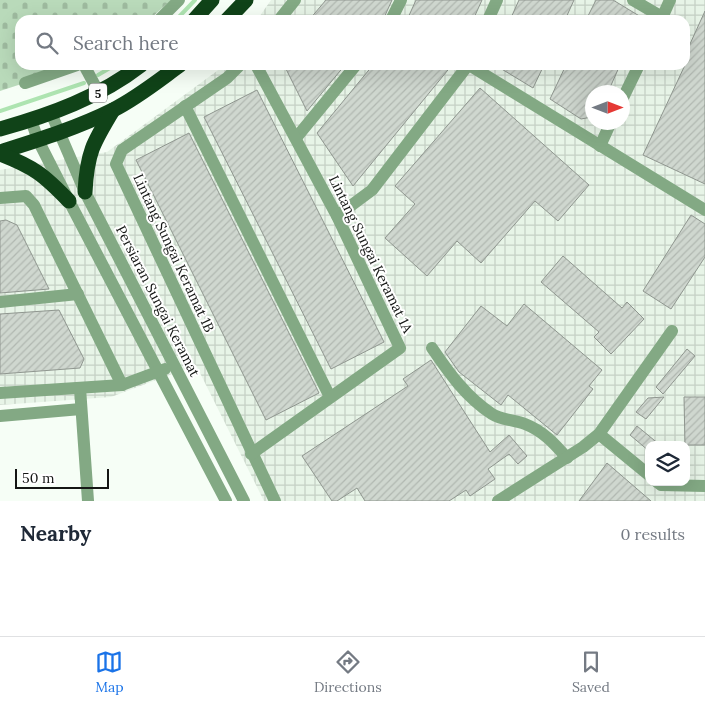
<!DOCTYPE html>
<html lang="en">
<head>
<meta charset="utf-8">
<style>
  body { margin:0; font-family:Lora,serif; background:#f2f2f3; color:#1f2937 }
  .controls { position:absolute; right:15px; bottom:15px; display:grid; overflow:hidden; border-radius:10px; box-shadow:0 5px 20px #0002 }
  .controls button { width:45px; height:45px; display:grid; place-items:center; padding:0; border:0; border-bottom:1px solid #e0e1e3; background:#fff; color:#1f2937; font:25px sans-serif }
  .compass { position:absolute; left:585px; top:85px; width:45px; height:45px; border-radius:50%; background:#fff; box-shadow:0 5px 20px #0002; rotate:90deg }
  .scale { position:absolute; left:15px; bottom:12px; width:94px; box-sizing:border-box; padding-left:5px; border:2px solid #141614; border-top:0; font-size:14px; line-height:18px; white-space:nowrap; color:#141614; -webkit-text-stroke:4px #fff; paint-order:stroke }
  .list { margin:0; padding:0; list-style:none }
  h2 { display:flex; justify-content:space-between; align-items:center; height:65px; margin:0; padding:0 20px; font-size:21px }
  h2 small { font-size:16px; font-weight:400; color:#747a83 }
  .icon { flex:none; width:28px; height:28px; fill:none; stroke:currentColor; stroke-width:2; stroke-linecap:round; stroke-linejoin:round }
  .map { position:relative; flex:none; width:705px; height:501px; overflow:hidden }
  .search { position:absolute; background:#fff; box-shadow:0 5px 20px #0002; left:15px; right:15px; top:15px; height:55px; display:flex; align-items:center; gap:12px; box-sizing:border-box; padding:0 18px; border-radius:15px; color:#747a83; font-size:19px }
  .sheet { height:135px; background:#fff }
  nav { display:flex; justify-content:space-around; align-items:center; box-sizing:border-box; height:70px; border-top:1px solid #e0e1e3; background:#fff; font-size:14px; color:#747a83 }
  nav a { display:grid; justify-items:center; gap:2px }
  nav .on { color:#1a73e8 }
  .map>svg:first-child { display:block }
  .industrial { fill:url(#industrial-grid); fill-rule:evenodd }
  .cemetery { fill:url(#cemetery-stones) }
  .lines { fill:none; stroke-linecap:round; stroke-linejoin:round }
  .stream { stroke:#aee4b1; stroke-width:4 }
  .building { fill:url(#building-hatch); stroke:#8f968f }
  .minor { stroke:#83a984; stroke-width:12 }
  .highway { stroke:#104318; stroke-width:15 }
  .labels { text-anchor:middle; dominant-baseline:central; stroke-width:4; stroke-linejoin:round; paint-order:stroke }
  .shield { fill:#fff; stroke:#5a5c5a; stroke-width:1 }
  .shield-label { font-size:12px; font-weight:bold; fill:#141614 }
  .street-label { font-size:14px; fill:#141614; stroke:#fff }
</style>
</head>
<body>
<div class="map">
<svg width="705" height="501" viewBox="0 0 705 501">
  <defs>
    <pattern id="industrial-grid" width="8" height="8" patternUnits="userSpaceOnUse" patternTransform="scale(1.25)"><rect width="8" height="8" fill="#e7f4e7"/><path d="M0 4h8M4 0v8" fill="none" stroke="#c5d0c5"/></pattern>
    <pattern id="cemetery-stones" width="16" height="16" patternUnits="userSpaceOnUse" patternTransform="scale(1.25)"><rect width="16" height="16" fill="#b9daba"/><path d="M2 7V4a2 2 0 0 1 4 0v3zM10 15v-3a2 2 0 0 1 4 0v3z" fill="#9eba9f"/></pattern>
    <pattern id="building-hatch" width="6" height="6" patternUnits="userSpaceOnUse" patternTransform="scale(1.25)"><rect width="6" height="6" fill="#cfd7cf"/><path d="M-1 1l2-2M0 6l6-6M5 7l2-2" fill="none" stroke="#b1b8b1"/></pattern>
  </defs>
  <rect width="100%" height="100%" fill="#f6fef6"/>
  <path class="industrial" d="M271,0H705V501H264L196,365L111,397L0,405V170L107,152L225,65H685V20H257ZM592,92H622V122H592ZM649,445H686V482H649Z"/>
  <polygon class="cemetery" points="0,0 171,0 149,20 20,20 20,65 69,65 46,76 0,91"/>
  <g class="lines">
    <g class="stream">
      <polyline points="176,20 195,0"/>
      <polyline points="98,75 115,65"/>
      <polyline points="0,111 84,83"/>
    </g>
  </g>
  <g class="building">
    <polygon points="326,0 392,0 383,20 309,20"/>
    <polygon points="416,0 482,0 473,20 407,20"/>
    <polygon points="519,0 574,0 565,20 510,20"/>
    <polygon points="596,0 613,0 646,20 586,20"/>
    <polygon points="705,11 705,184 643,155 685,65 685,55"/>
    <polygon points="284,65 345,65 307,111"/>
    <polygon points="373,65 452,65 353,186 317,133"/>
    <polygon points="495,65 544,65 533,88"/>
    <polygon points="566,65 620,65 608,92 592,92 592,117 581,119 550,99"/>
    <polygon points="480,88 589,185 558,221 535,201 481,263 457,241 427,276 385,238 415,204 395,186"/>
    <polygon points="257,90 384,342 331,369 204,117"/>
    <polygon points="189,133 319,393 266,420 136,160"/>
    <polygon points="691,215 705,224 705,257 671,309 643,291"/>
    <polygon points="6,220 17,225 49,289 0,293 0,221"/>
    <polygon points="563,256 622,308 627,302 644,319 611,354 594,337 599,332 541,282"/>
    <polygon points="524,304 602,370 589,386 593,389 557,435 508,395 501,405 459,372 445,352 481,306 507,326"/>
    <polygon points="59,310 84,359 80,368 0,374 0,314"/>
    <polygon points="687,349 695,356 663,394 656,387"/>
    <polygon points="431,360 490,452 509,435 527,456 518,464 509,454 488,469 495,479 470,496 466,490 449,501 365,501 357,488 337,501 332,501 302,456 408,386 403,379"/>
    <polygon points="664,397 646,419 636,412 648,398"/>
    <polygon points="684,397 705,397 705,445 685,445"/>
    <polygon points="637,426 660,445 649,445 649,451 630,435"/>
    <polygon points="607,463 651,501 579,501"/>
  </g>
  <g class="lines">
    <g class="minor">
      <polyline points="633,0 662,17"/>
      <polyline points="159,20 179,0"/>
      <polyline points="279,20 295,0"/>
      <polyline points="391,20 401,0"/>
      <polyline points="488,20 497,0"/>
      <polyline points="661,20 670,0"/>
      <polyline points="84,65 99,93"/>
      <polyline points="240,65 227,78 122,150 116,164 275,501"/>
      <polyline points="469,65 705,210"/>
      <polyline points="25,83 77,65"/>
      <polyline points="622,100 639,65"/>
      <polyline points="185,106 330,397"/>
      <polyline points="51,113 85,192 244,501"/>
      <polyline points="31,120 38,140 69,201 226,501"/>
      <polyline points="296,138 356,65"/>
      <polyline points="600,146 611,122"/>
      <polyline points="0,198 26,196 34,205 122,385"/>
      <polyline points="337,216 372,190 468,65"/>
      <polyline points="0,302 78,294"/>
      <path d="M432,348C449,373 466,397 492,414C501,420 515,420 525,424C543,431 554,443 567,458"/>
      <polyline points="80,388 88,501"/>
      <polyline points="0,393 122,385 165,369"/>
      <polyline points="0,416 81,409"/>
      <polyline points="599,434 649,475"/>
      <polyline points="251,454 400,348 337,216 256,65"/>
      <polyline points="657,482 661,485 705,486"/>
      <polyline points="498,501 583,447 599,434 672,331"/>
    </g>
    <g class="highway">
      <polyline points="194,20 212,0"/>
      <polyline points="227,20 246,0"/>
      <path d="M0,129C50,115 100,97 141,65"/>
      <path d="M0,152C38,140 77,128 113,110C137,98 158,81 180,65"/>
      <path d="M0,154C34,167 44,175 69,201"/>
      <path d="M85,192C87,153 93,143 113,110"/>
    </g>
  </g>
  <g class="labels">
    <rect class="shield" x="89" y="83.5" width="18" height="19" rx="4"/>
    <g class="shield-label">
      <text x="98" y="93">5</text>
    </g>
    <g class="street-label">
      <text transform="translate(174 253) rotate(65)">Lintang Sungai Keramat 1B</text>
      <text transform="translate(371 254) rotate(64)">Lintang Sungai Keramat 1A</text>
      <text transform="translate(158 301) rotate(63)">Persiaran Sungai Keramat</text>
    </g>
  </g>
</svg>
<div class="controls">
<button><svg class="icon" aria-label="layers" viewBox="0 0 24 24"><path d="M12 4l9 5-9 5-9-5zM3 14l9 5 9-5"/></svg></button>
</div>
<svg class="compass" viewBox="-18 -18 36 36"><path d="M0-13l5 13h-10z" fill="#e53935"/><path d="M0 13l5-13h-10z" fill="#747a83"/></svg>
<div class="scale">50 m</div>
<div class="search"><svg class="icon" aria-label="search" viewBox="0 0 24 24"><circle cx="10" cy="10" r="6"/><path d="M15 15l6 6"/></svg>Search here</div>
</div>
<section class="sheet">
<h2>Nearby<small>0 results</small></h2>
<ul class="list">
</ul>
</section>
<nav>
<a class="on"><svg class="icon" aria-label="map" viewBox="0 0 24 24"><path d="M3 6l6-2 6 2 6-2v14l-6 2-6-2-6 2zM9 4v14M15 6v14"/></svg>Map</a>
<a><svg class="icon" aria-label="directions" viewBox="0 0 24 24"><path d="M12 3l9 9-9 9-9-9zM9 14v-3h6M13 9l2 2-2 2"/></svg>Directions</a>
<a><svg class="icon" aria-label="saved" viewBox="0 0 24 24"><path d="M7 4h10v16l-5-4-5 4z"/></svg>Saved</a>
</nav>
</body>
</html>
